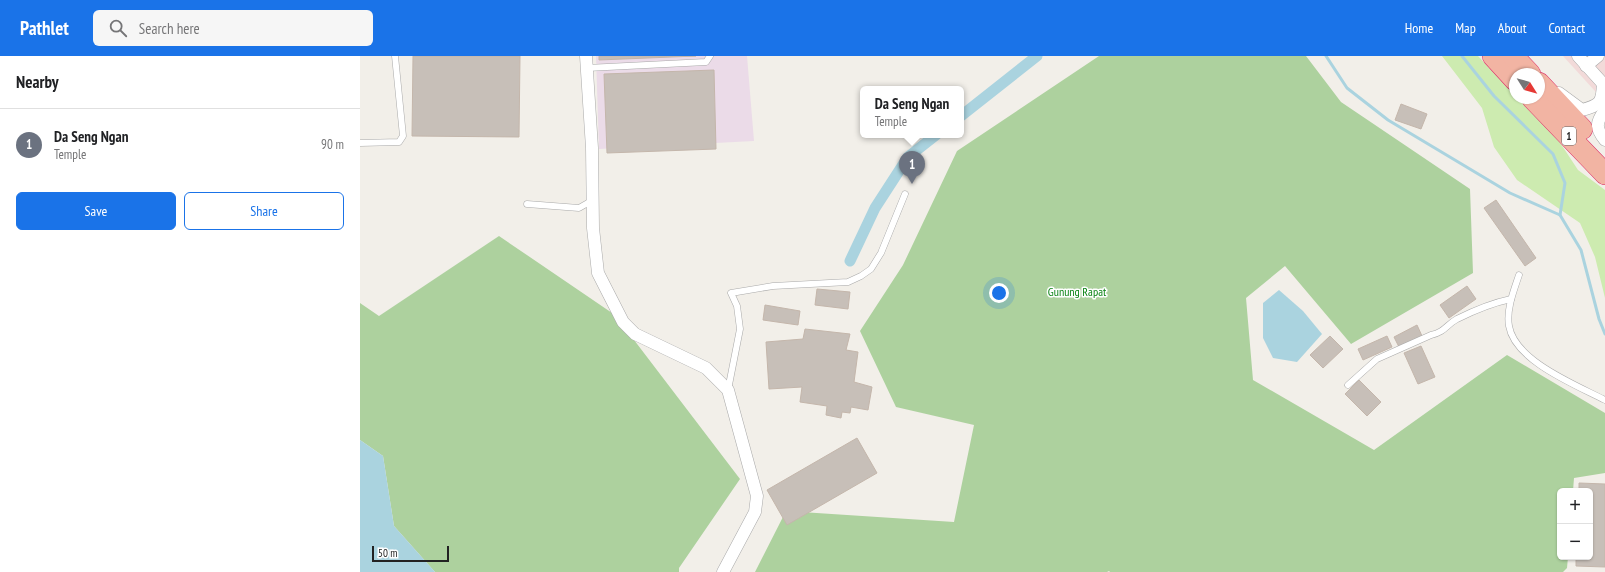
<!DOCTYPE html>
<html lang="en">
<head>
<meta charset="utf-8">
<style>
  body { margin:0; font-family:"PT Sans Narrow",sans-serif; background:#f6f6f6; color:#202124 }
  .controls { position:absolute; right:12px; bottom:12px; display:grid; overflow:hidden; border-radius:6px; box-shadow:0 1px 3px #0004 }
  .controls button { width:36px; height:36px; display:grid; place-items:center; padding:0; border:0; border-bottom:1px solid #e0e0e0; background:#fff; color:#202124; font:20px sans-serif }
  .compass { position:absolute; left:1149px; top:12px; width:36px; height:36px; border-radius:50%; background:#fff; box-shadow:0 1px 3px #0004; rotate:127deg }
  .scale { position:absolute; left:12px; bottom:10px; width:77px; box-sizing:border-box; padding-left:4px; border:2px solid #222; border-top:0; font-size:11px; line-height:14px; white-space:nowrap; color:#222; -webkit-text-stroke:3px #fff; paint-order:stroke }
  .you { position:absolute; left:639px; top:237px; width:14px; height:14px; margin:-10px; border:3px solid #fff; border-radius:50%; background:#1a73e8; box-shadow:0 0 0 6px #1a73e833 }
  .badge { display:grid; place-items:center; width:26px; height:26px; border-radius:50%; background:#1a73e8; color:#fff; font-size:13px; font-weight:700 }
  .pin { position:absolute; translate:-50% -33px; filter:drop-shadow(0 1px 2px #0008) }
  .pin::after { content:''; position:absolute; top:21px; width:14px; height:12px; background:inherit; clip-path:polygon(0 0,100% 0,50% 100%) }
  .popup { position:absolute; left:500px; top:30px; width:104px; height:52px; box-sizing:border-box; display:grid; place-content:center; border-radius:6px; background:#fff; filter:drop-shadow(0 1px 3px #0005); font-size:13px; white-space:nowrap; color:#757577 }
  .popup b { font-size:15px; color:#202124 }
  .popup::after { content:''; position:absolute; left:50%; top:100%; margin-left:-8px; border:8px solid transparent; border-top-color:#fff }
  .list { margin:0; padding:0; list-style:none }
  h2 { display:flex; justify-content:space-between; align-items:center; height:52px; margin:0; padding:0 16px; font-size:17px }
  h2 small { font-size:13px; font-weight:400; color:#757577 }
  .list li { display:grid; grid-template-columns:26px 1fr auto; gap:12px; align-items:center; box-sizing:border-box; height:72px; padding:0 16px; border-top:1px solid #e0e0e0 }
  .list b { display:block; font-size:15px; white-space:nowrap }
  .list p { margin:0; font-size:13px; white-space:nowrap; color:#757577 }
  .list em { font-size:13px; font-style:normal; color:#757577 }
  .actions { display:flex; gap:8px; padding:12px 16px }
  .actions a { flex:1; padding:9px 0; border:1px solid #1a73e8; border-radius:6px; text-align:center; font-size:14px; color:#1a73e8 }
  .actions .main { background:#1a73e8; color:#fff }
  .icon { flex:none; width:22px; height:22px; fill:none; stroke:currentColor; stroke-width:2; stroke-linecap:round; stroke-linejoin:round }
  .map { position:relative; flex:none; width:1245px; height:516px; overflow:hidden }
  header { display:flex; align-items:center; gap:24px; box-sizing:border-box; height:56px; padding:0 20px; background:#1a73e8; color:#fff }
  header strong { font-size:19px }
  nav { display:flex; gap:22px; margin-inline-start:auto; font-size:14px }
  .search { width:280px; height:36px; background:#f6f6f6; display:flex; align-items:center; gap:10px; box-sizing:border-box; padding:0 14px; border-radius:6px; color:#757577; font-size:15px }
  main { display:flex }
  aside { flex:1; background:#fff }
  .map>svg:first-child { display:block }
  .commercial { fill:#f2dad9 }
  .industrial { fill:#ebdbe8 }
  .grass { fill:#cdebb0 }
  .forest { fill:#add19e }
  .water { fill:#aad3df }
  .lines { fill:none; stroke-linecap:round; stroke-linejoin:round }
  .stream { stroke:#aad3df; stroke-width:3 }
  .canal { stroke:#aad3df; stroke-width:11 }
  .building { fill:#c7bfb8; stroke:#c4b6ab }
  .service-casing { stroke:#a9a9a9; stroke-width:7 }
  .minor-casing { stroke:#a9a9a9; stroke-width:13 }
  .trunk-casing { stroke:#dc2a67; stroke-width:22 }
  .service { stroke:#fff; stroke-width:6 }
  .minor { stroke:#fff; stroke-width:12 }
  .trunk { stroke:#f2b4a3; stroke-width:21 }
  .labels { text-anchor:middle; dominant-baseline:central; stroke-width:3; stroke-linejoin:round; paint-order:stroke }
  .shield { fill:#fff; stroke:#646464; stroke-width:1 }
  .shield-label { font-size:11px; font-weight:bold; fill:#222 }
  .park-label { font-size:12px; fill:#0c8416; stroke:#fff }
</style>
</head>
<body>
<header>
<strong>Pathlet</strong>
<div class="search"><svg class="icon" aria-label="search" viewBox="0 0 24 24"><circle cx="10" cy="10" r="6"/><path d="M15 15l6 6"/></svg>Search here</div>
<nav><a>Home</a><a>Map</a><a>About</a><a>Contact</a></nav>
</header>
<main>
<aside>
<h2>Nearby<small></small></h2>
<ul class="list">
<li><span class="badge" style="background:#6b7280">1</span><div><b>Da Seng Ngan</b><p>Temple</p></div><em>90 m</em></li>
</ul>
<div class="actions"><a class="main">Save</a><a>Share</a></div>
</aside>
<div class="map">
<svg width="1245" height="516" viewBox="0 0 1245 516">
  <rect width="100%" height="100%" fill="#f2efe9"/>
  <polygon class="commercial" points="1203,0 1245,0 1245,46"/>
  <polygon class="industrial" points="236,0 387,0 394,85 239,93"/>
  <polygon class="grass" points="1082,0 1118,0 1155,39 1155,42 1158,42 1197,82 1218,114 1245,134 1245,242 1235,201 1220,167 1157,124 1134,91 1122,52"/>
  <g class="forest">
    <polygon points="739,0 946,0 981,46 1110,133 1113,217 991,288 925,210 886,242 893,324 1014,394 1147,299 1245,357 1245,417 1214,422 1213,435 1200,435 1200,501 1208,501 1207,512 1203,516 750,516 749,515 747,516 395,516 426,455 594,466 614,369 536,351 500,275 543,209 597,95"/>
    <polygon points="139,180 255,259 380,423 319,512 319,516 75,516 34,470 23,400 0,384 0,247 19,260"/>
  </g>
  <g class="water">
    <polygon points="919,234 943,255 962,278 937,306 913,302 903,282 903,247"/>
    <polygon points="0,384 23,400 34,470 75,516 0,516"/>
  </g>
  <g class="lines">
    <g class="stream">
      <polyline points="966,0 987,32 1028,64 1150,137 1200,159 1221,194 1239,263 1245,278"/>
      <polyline points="1102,0 1134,40 1193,98 1205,127 1200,159"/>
    </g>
    <g class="canal">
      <polyline points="601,60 677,0"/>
      <polyline points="490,205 515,152 548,101 576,79"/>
    </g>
  </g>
  <g class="building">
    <polygon points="53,0 160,0 159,81 52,80"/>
    <polygon points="239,0 336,0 239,4"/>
    <polygon points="354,14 356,93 247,97 244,18"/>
    <polygon points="1041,48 1067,58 1061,73 1035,64"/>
    <polygon points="1136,144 1176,202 1165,210 1124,152"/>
    <polygon points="1107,230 1116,243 1089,262 1080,249"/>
    <polygon points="457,233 490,236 488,253 455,249"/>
    <polygon points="405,249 440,255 438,269 403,264"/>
    <polygon points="1057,269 1062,280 1039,291 1034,281"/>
    <polygon points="445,273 490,278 486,294 498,296 494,326 512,331 508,354 491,351 490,357 482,356 481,362 466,359 467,350 440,346 442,331 409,333 406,286 443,283"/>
    <polygon points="970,280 983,293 963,312 950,299"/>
    <polygon points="1027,280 1032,291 1003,304 998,293"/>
    <polygon points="1061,290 1075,321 1058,328 1044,297"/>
    <polygon points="999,324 1021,346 1007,360 985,338"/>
    <polygon points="497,382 517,417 427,469 407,434"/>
    <polygon points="1219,427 1245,428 1245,511 1216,510 1216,501 1230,501 1230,435 1219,435"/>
  </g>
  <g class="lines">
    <g class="service-casing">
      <g id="service">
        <polyline points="227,12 346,6 350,0"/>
        <polyline points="0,87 39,86 43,80 35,0"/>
        <polyline points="167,148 219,152 233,144"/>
        <path d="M1159,219C1154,234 1146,254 1149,270C1155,305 1216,329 1245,344"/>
        <path d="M988,329L1017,303L1071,279C1085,276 1086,269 1097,263C1115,254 1132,247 1151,243"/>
        <polyline points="368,334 380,273 377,250 371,237 413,230 488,226 501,220 511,213 521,197 545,138"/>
      </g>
    </g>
    <g class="minor-casing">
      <g id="minor">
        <polyline points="226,0 232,92 233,172 238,217 263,266 275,278 346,312 368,334 397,440 395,456 363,516"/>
        <polyline points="1218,0 1245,30"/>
        <polyline points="1226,10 1238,0"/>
        <path d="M1199,37L1222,54C1240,49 1242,47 1243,28"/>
        <path d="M1245,54C1236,66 1235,72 1245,84"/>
      </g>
    </g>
    <g class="trunk-casing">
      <g id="trunk">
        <polyline points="1133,0 1155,24"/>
        <polyline points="1153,0 1170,18"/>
        <polyline points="1179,27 1222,73"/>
        <polyline points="1172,42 1245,118"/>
      </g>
    </g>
    <use href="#service" class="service"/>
    <use href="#minor" class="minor"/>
    <use href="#trunk" class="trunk"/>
  </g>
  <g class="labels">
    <rect class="shield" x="1202" y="71" width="14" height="18" rx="3"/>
    <g class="shield-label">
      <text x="1209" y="80">1</text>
    </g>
    <g class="park-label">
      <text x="717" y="235">Gunung Rapat</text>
    </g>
  </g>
</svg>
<div class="controls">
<button>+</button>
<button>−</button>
</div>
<svg class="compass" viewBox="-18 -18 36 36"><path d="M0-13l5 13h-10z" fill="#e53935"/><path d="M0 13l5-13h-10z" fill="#757577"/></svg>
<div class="scale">50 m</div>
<div class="you"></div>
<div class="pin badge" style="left:552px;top:128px;background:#6b7280">1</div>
<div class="popup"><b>Da Seng Ngan</b>Temple</div>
</div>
</main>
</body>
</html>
